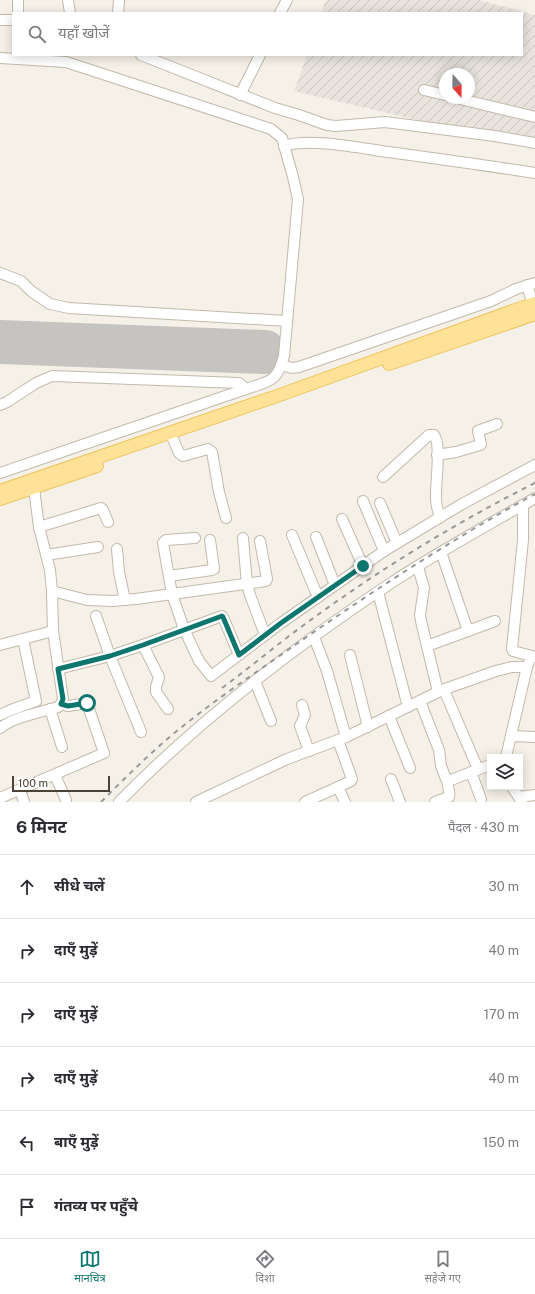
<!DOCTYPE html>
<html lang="hi">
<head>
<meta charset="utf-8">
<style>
  body { margin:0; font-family:"Public Sans","Noto Sans Devanagari",sans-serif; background:#f2f2f3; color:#2b2b33 }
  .controls { position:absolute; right:12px; bottom:12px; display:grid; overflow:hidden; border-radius:0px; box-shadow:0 2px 10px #0003 }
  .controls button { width:36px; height:36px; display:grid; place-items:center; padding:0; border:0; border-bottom:1px solid #e1e1e2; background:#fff; color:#2b2b33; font:20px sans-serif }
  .compass { position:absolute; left:439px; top:68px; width:36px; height:36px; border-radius:50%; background:#fff; box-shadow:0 2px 10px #0003; rotate:160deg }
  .scale { position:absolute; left:12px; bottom:10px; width:98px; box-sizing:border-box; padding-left:4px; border:2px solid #4a4236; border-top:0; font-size:11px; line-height:14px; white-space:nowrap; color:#4a4236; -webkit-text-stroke:3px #fff; paint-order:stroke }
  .stop { position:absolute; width:12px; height:12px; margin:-9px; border:3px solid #0f766e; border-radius:50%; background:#fff }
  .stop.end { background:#0f766e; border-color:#fff; box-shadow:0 1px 4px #0008 }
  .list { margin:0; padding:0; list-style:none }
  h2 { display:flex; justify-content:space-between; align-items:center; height:52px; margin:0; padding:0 16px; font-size:17px }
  h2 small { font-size:13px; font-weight:400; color:#7c7c81 }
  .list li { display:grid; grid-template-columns:26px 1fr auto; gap:12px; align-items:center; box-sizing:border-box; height:64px; padding:0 16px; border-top:1px solid #e1e1e2 }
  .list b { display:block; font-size:15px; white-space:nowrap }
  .list em { font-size:13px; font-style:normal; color:#7c7c81 }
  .icon { flex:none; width:22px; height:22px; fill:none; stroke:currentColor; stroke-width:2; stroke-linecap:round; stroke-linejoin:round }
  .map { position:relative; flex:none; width:535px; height:802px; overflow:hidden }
  .search { position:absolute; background:#fff; box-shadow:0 2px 10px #0003; left:12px; right:12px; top:12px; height:44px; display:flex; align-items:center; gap:10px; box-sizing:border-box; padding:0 14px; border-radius:0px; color:#7c7c81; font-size:15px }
  .sheet { height:436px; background:#fff }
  nav { display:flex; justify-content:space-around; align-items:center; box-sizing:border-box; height:56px; border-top:1px solid #e1e1e2; background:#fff; font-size:11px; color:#7c7c81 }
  nav a { display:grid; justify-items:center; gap:2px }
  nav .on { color:#0f766e }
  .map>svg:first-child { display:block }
  .industrial { fill:url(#industrial-furrows); fill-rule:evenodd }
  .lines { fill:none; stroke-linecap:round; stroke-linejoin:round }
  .runway { stroke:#c6c4c0; stroke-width:44 }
  .minor-casing { stroke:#c2baaa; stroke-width:12 }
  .major-casing { stroke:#eec45e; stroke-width:14 }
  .minor { stroke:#fff; stroke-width:10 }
  .major { stroke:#ffe297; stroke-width:12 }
  .rail { stroke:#989898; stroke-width:2; stroke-dasharray:5 5; stroke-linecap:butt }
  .route { stroke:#0f766e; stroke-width:5 }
</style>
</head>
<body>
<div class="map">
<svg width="535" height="802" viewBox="0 0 535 802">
  <defs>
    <pattern id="industrial-furrows" width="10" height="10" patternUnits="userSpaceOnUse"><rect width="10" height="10" fill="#e8e3dd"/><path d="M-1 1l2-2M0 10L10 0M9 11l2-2" fill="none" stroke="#c8c4be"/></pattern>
  </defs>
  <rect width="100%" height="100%" fill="#f5f1e8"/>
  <path class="industrial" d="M326,0H479L535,15V148L294,91L307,55H522V13H321ZM445,74H469V98H445Z"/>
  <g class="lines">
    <polyline class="runway" points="0,342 265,352"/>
    <g class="minor-casing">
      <g id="minor">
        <polyline points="68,0 70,13"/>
        <polyline points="18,13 18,0"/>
        <polyline points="118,13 119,0"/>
        <polyline points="280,13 287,0"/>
        <polyline points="0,20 13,20"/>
        <polyline points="141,55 275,108 299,115 327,125 336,126 385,122 495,136 535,143"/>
        <path d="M0,58L66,62L271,129L282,138L293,177L298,199L284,356C277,383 269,381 246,389L0,473"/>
        <polyline points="424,90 445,95"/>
        <polyline points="240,95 260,55"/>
        <polyline points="456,98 535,117"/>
        <path d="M284,146C308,138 355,147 381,151C432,158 484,165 535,173"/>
        <polyline points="0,273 21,281 31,291 50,304 69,308 287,321"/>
        <polyline points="527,285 535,311"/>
        <polyline points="281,365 292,368 299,367 491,301 516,289 535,283"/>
        <polyline points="0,405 7,402 36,383 52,376 239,383 246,389"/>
        <polyline points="173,439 179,453 183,456 208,449 212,452 219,492 226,518"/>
        <polyline points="437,455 456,452 480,445 481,444 478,431 497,424"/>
        <path d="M383,477L429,435H434C442,444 435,485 436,499C436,505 438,511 440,518"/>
        <polyline points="363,501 384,551"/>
        <polyline points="380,503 397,543"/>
        <polyline points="523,505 523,540 512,649 513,651 535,657"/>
        <polyline points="342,519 363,566"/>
        <polyline points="39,527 101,508 103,510 108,522"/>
        <polyline points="292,535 318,597"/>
        <polyline points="316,537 335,585"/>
        <polyline points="195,538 166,540 163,543 172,594 184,629 199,661 211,676 281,623 384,551 462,504 535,465"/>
        <polyline points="243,538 247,584 250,595 265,635"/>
        <polyline points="117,549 119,572 125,600"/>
        <polyline points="441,552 468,631"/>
        <polyline points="46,555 98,547"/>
        <polyline points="418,567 424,588 420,615 421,621 438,692"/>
        <polyline points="169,576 212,570 214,569 210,540"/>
        <polyline points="52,591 87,600 112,601 136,599 266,581 267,579 260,541"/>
        <polyline points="378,592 408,707"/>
        <polyline points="96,616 110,656 141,732"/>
        <polyline points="314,637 327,671 346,737"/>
        <polyline points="0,645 53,631"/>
        <polyline points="143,645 159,677 156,687 156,692 168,709"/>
        <polyline points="427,646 495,621"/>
        <polyline points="350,655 368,727"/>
        <polyline points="58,669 110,656 143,645 222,616 223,617 239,655"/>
        <polyline points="255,681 271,721"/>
        <polyline points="444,690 478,769"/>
        <polyline points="420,701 439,750 441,766 446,779 451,780 490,765"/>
        <polyline points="302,705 305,715 300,726 309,751"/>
        <polyline points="50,709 62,747"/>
        <polyline points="0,715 11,710 36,701 23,639"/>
        <polyline points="389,716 410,768"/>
        <path d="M0,728C16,716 39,713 58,707L61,704L63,699L53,631L52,591L50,570L39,527L34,488V481"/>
        <polyline points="511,736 535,737"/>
        <polyline points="338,740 352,779 351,781 338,787 345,802"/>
        <polyline points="506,757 527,667 529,662"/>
        <polyline points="471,772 481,799"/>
        <polyline points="55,775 66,800"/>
        <polyline points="391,779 400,802"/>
        <polyline points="512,787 522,802"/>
        <polyline points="20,790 24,802"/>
        <polyline points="519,797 535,795"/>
        <polyline points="0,798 104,753 87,703 68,706 61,704"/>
        <path d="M119,802C201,718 297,645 394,581C440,551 488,525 535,498"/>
        <polyline points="196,802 287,759 346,737 442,690 496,671 512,667 527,667"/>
        <polyline points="305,802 338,787"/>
        <path d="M435,802L449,797C451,791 446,786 448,780"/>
      </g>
    </g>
    <g class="major-casing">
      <g id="major">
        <polyline points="389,364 535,314"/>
        <polyline points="0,491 277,396 535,303"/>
        <polyline points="0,499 97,466"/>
      </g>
    </g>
    <use href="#minor" class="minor"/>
    <use href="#major" class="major"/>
    <g class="rail">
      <path d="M222,688C245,671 267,653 289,636C366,578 449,526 535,483"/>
      <path d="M101,802C130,773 159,744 192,719C225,693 261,669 295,645C373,591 452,539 535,494"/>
    </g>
  </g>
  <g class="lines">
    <polyline class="route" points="87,703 68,706 61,704 63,699 58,669 110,656 143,645 222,616 223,617 239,655 281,623 363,566"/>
  </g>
</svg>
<div class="controls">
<button><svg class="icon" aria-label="layers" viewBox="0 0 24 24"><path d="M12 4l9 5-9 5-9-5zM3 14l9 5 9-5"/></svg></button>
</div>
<svg class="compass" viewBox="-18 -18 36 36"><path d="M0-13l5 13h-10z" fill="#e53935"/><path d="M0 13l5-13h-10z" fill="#7c7c81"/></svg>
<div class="scale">100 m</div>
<div class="stop" style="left:87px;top:703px"></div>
<div class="stop end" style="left:363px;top:566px"></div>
<div class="search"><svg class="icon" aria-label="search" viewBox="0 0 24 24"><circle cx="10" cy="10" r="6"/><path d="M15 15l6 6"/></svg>यहाँ खोजें</div>
</div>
<section class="sheet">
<h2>6 मिनट<small>पैदल · 430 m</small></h2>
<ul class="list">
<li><svg class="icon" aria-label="ahead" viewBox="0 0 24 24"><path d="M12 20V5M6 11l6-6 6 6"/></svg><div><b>सीधे चलें</b></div><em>30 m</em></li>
<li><svg class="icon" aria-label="right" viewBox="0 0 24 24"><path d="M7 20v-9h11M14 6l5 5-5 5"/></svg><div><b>दाएँ मुड़ें</b></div><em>40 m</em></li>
<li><svg class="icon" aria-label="right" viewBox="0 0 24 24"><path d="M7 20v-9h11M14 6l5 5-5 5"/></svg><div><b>दाएँ मुड़ें</b></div><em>170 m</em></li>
<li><svg class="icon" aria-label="right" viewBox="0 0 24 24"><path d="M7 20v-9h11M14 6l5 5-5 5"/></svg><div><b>दाएँ मुड़ें</b></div><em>40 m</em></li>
<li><svg class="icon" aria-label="left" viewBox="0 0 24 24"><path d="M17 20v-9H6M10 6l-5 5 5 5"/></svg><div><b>बाएँ मुड़ें</b></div><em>150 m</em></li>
<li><svg class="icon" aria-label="arrive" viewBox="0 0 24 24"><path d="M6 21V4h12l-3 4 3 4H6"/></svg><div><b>गंतव्य पर पहुँचे</b></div></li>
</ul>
</section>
<nav>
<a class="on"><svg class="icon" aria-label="map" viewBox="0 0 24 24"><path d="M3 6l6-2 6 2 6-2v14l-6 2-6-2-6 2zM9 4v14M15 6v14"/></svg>मानचित्र</a>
<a><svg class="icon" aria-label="directions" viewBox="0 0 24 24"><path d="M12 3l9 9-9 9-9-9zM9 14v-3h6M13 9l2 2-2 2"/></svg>दिशा</a>
<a><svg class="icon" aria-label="saved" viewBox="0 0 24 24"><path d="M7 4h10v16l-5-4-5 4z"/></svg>सहेजे गए</a>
</nav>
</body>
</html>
